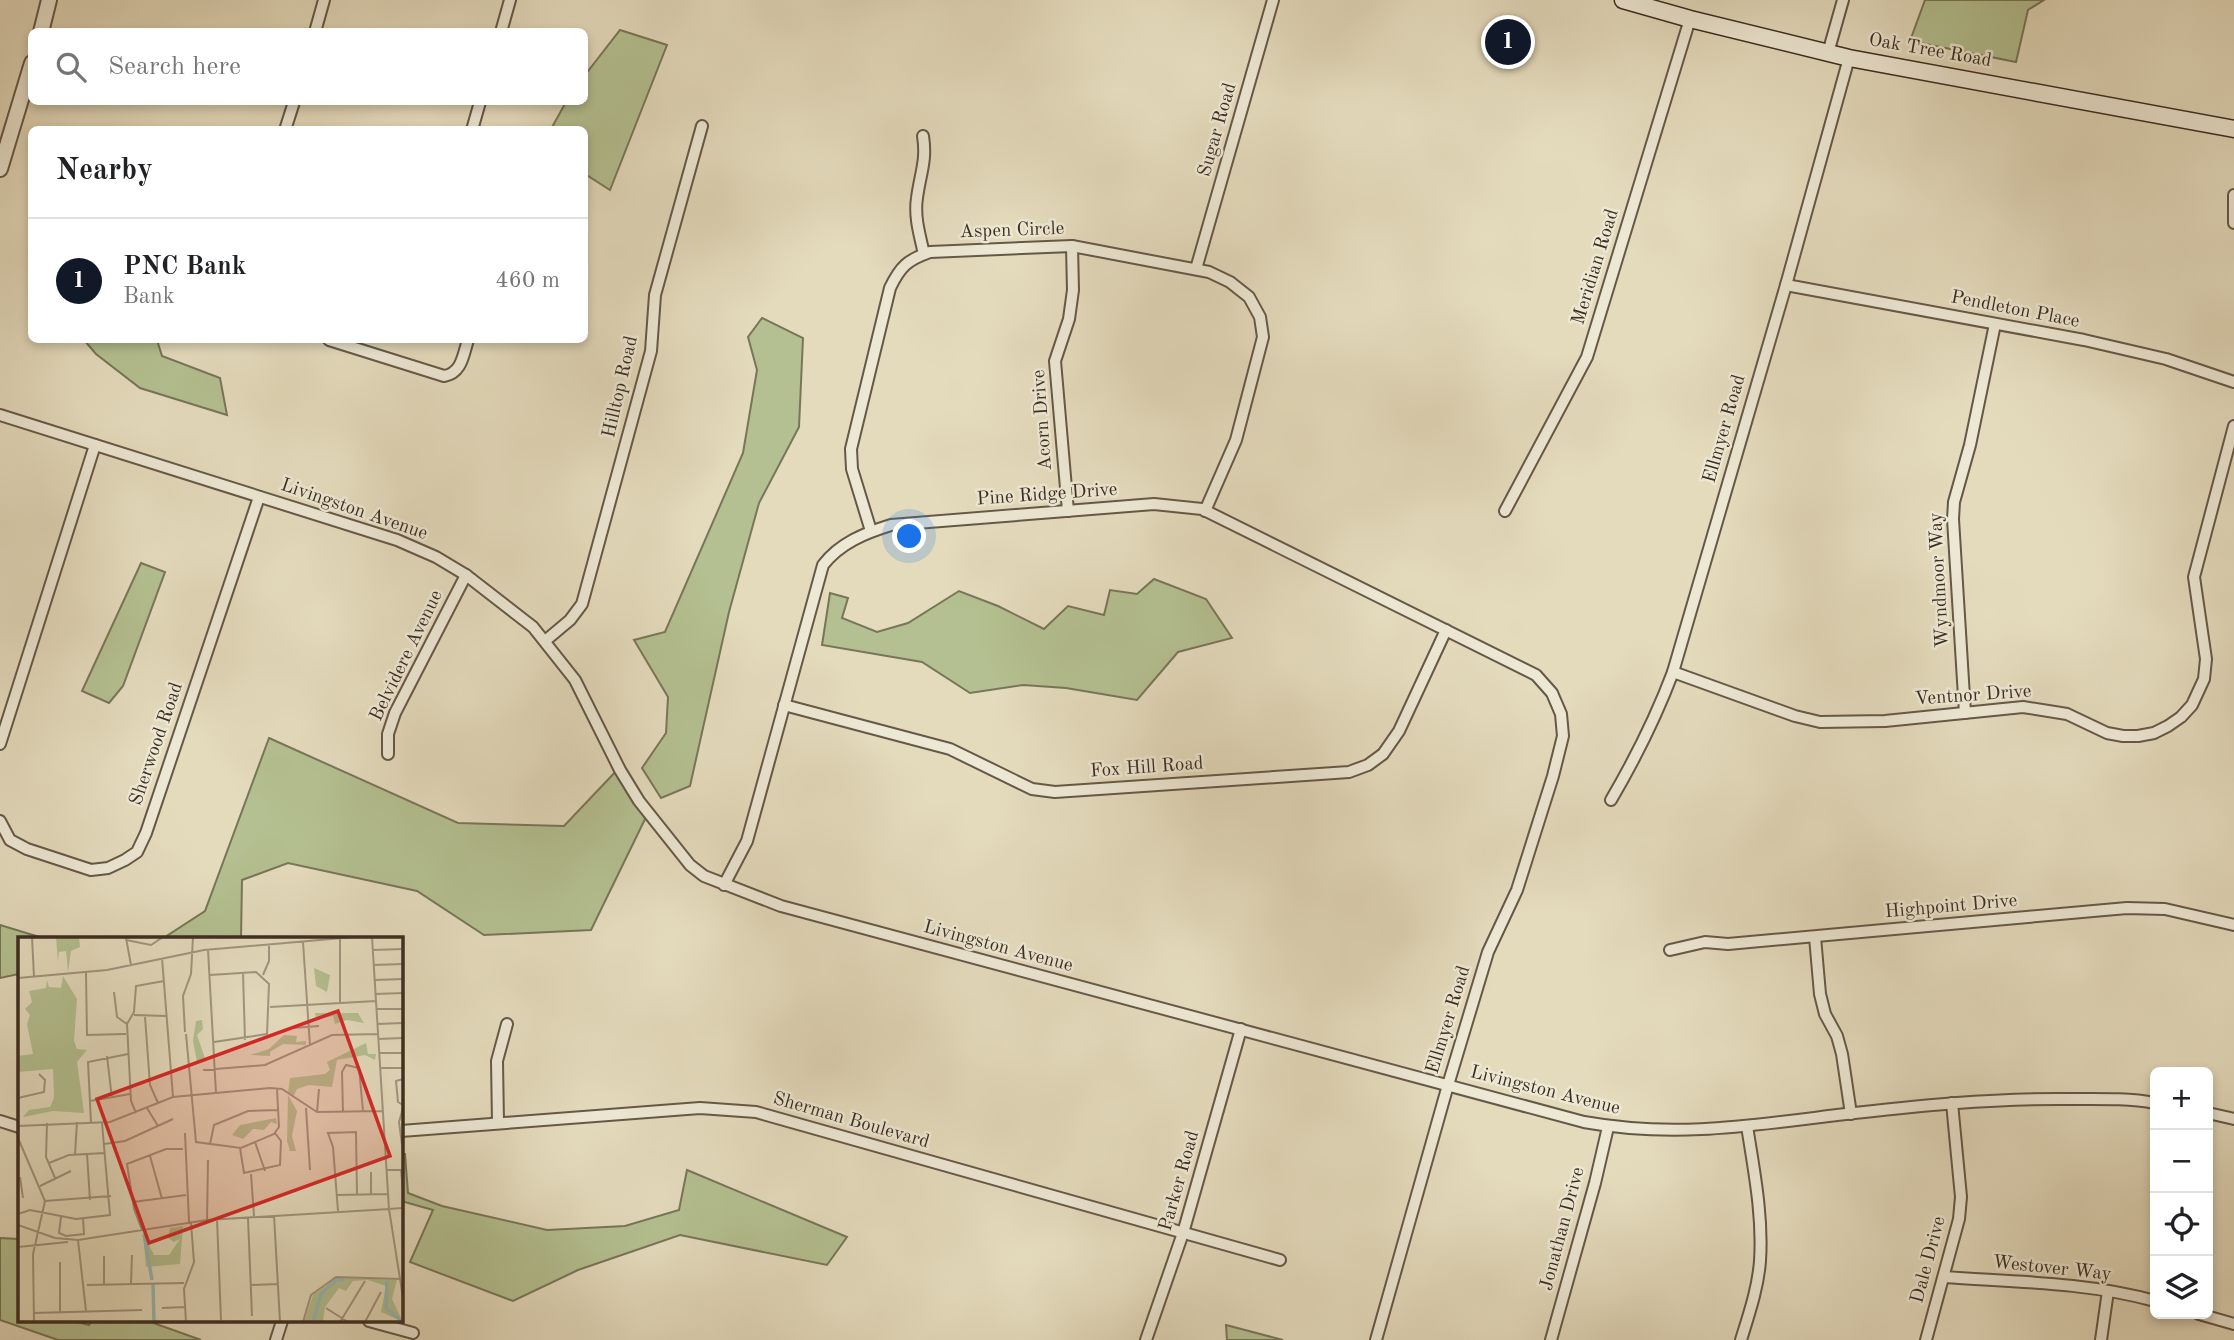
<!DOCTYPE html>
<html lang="en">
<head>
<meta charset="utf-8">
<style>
  body { margin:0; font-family:"Old Standard TT",serif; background:#f2f2f2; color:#202124 }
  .controls { position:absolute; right:21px; bottom:21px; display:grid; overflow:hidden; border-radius:10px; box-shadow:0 4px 10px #0003 }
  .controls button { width:63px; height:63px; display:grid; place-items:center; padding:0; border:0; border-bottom:2px solid #e0e0e0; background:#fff; color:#202124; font:35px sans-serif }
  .you { position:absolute; left:910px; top:537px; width:24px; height:24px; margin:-18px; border:5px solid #fff; border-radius:50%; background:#1a73e8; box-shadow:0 0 0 10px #1a73e833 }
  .badge { display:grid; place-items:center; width:46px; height:46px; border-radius:50%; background:#111827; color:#fff; font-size:23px; font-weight:700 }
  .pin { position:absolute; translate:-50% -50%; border:4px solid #fff; box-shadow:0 2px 7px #0006 }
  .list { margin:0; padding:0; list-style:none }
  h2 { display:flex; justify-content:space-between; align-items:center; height:91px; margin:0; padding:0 28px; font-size:30px }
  h2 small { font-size:23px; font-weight:400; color:#757577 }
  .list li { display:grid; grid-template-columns:46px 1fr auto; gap:21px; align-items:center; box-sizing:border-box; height:126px; padding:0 28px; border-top:2px solid #e0e0e0 }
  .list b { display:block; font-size:26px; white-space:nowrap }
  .list p { margin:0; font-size:23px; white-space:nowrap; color:#757577 }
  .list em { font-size:23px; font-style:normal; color:#757577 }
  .icon { flex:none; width:38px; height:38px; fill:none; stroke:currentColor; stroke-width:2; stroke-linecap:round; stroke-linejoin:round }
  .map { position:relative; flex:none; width:2234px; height:1340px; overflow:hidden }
  .search { position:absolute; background:#fff; box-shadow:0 4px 10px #0003; left:28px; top:28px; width:560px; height:77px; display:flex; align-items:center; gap:18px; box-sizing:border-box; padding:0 24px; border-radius:10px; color:#757577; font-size:26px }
  .panel { position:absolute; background:#fff; box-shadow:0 4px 10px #0003; left:28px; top:126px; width:560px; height:217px; border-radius:10px }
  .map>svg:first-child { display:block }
  .green { fill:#b4c091; stroke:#787659; stroke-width:2 }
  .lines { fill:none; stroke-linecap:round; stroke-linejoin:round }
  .minor-casing { stroke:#665848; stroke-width:14 }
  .tertiary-casing { stroke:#665848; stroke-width:18 }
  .secondary-casing { stroke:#3c2d21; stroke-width:19 }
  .minor { stroke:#ede8d4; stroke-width:10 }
  .tertiary { stroke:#ede8d4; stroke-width:14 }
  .secondary { stroke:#ede8d4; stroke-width:16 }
  .labels { text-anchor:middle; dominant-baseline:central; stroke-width:5; stroke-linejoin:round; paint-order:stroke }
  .street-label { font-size:19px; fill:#3c2d21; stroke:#ede8d4 }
  .inset-river { fill:none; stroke:#97bab7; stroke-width:3.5 }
  .inset-road { fill:none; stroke:#a1957f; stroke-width:2 }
  .view { fill:#d62828; fill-opacity:0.15; stroke:#d62828; stroke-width:3.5 }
  .inset-edge { fill:none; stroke:#3c2d21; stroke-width:3.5 }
</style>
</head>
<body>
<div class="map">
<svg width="2234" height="1340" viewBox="0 0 2234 1340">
  <rect width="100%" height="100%" fill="#e4dbbd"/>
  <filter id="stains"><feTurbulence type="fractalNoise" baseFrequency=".00286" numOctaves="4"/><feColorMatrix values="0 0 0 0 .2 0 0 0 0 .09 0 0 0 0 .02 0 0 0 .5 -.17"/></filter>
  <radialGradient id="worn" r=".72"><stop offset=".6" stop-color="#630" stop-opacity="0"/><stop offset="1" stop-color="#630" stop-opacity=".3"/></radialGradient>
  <g class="green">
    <polygon points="1925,0 2044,0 2028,10 2016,62 1910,41"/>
    <polygon points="620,30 667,45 610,190 585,174 584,130 551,129 566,102 584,102 585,75"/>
    <polygon points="762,318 803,338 799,427 759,503 729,612 690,786 661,798 642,768 666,733 668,697 634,640 665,632 743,453 757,370 748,337"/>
    <polygon points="84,340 157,340 162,356 220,378 227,415 140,388 96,354"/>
    <polygon points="141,563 165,572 123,686 109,703 82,691"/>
    <polygon points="1154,579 1206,599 1232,638 1178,652 1137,700 1066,688 1023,685 970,693 922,662 822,645 830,593 848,598 842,618 877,632 908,623 959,591 998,606 1044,629 1068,606 1104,615 1110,590 1137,594"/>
    <polygon points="269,738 458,823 564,826 620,767 648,813 591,930 484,935 417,891 288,863 242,880 241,939 162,939 205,911"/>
    <polygon points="0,925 46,939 19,939 19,974 0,978"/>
    <polygon points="401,1154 405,1154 408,1193 442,1206 547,1230 625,1226 679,1210 687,1170 847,1237 827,1265 680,1235 578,1270 513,1301 410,1262 433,1210 401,1201"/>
    <polygon points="0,1238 19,1239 19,1321 73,1321 89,1325 92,1321 148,1321 201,1340 58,1340 0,1320"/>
    <polygon points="1226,1325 1283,1340 1227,1340"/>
  </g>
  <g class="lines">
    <g class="minor-casing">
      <g id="minor">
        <polyline points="315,32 324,0"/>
        <polyline points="501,32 510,0"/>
        <polyline points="1828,53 1843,0"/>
        <polyline points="285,130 294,102"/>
        <polyline points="472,130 480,102"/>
        <path d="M923,136C927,161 920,174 917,198C914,217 920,236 924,254"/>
        <polyline points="2234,195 2234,223"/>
        <polyline points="1196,269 1273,0"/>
        <polyline points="1786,285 2084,340 2166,359 2234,382"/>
        <path d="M329,340L444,376C462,373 463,355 468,340"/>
        <path d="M0,415L397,540L436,557L466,575L533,627L575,680L620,770L639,801L690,865L704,876L781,906L1584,1122C1673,1138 1749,1126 1837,1115C1915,1106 1992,1098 2070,1099C2098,1099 2128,1098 2155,1103"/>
        <polyline points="1068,511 1055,361 1069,319 1073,290 1072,246"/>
        <polyline points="1505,511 1587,357 1690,19"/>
        <path d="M871,531L852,469L851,449L890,288C900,267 907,260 930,252L1072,246L1209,272L1230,282L1249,297L1260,317L1263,337L1236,440L1205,511"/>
        <polyline points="545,641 570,620 582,604 651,351 655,295 702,126"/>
        <polyline points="1673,672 1795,716 1820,722 1885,721 2023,707 2067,714 2107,733 2123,736 2138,736 2154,733 2168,726 2181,717 2192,705 2204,679 2206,659 2194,577 2234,426"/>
        <polyline points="784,705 950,749 1032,789 1055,792 1349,772 1368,765 1383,754 1399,731 1446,630"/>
        <polyline points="1965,713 1953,519 1954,502 1970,445 1995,324"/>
        <polyline points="0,744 95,445"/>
        <polyline points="388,754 388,734 395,713 466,575"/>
        <path d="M1611,800C1635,759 1656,717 1673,672L1786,285L1849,58"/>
        <polyline points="0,821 10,840 27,849 91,870 108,868 125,860 137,852 146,833 259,497"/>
        <path d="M724,885L747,841L823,565C840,543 865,533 891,525L1154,504L1202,509L1536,675L1552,693L1561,714L1563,736L1553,776L1517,890L1488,952L1448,1085L1376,1340"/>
        <polyline points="1815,937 1820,994 1825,1014 1837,1036 1842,1054 1851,1114"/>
        <polyline points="1670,950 1705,942 1728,944 2127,908 2165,909 2234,925"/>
        <polyline points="2208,1113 2234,1119"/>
        <polyline points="0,1121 19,1127"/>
        <polyline points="498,1123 497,1061 507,1024"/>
        <polyline points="401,1131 700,1108 756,1112 1280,1260"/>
        <path d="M1944,1277C2014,1282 2087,1282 2155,1301"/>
        <polyline points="2199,1314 2234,1324"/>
        <polyline points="369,1321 413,1333"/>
        <polyline points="276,1340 282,1321"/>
        <polyline points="1146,1340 1183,1233 1241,1029"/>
        <polyline points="1551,1340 1595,1183 1608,1127"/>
        <path d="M1741,1340C1749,1314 1758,1288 1760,1261C1763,1215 1754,1171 1747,1126"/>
        <polyline points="1926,1340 1959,1219 1961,1197 1952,1103"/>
        <polyline points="2101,1340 2108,1291"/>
      </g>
    </g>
    <g class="tertiary-casing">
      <g id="tertiary">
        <polyline points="41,32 49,0"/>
        <polyline points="0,169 32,63"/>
      </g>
    </g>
    <g class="secondary-casing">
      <polyline id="secondary" points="1623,0 1690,19 1849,58 2234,129"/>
    </g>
    <use href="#minor" class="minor"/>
    <use href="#tertiary" class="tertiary"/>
    <use href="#secondary" class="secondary"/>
  </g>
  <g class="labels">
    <g class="street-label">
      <text transform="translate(1930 51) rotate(10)">Oak Tree Road</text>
      <text transform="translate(1218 130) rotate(-74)">Sugar Road</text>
      <text transform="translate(1012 231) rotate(-2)">Aspen Circle</text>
      <text transform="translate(1596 267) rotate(-73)">Meridian Road</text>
      <text transform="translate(2015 310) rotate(11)">Pendleton Place</text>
      <text transform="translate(621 387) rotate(-77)">Hilltop Road</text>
      <text transform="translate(1043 420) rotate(-94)">Acorn Drive</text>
      <text transform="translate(1725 429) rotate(-74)">Ellmyer Road</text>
      <text transform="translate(1047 495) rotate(-4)">Pine Ridge Drive</text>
      <text transform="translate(354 510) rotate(19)">Livingston Avenue</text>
      <text transform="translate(1940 580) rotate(-93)">Wyndmoor Way</text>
      <text transform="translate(407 656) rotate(-64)">Belvidere Avenue</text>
      <text transform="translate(1973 696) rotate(-4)">Ventnor Drive</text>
      <text transform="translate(157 744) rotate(-71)">Sherwood Road</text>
      <text transform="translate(1147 768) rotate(-4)">Fox Hill Road</text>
      <text transform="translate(1951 907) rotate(-5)">Highpoint Drive</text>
      <text transform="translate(998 947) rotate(15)">Livingston Avenue</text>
      <text transform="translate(1449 1020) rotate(-73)">Ellmyer Road</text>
      <text transform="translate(1545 1091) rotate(14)">Livingston Avenue</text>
      <text transform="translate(851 1121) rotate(16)">Sherman Boulevard</text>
      <text transform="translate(1180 1181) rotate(-74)">Parker Road</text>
      <text transform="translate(1563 1229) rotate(-75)">Jonathan Drive</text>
      <text transform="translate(1929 1260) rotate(-75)">Dale Drive</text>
      <text transform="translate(2052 1269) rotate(6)">Westover Way</text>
    </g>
  </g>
  <g transform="translate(18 937)">
    <rect width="385" height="385" fill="#e4dbbd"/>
    <path d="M38,0H61L62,10L53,14L50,35L48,14L41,15L40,24ZM296,31L312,38L309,55L298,49ZM45,39L59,62L56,104L59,112L69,113L59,125L66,176L35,174L5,180L11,173L32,170L36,161L35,132L0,135V119L15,117L9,87L12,78L7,72L14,65L11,54L28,51L29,43L31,50L43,51ZM297,76H340L346,86L329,83L317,87L315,79L298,82ZM184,83L185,92L179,98L188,124L179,125L175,104L178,84ZM266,98L279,99L278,105L288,104V108L265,107L252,115V119L232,118L251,112ZM348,106L350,117H358L357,123L347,118L319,123L314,150L291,148L279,152L275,160L270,156L272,141L307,137L312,133L309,125ZM270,158L279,174L274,199L278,214H272L269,204ZM258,181L259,187L253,185L246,193L235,192L225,202L214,198L222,188ZM165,289L162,327L128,330L125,296L136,318H151L162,302L156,305L150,301L152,291ZM320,340L379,343L374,362L385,385L363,375L368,349L350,343L335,344L328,354L321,351L307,370L305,385H286L295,358Z" fill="#b4c091"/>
    <path class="inset-river" d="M126,297L134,343M369,344L368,371L385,385M135,347L136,385M295,385L303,357L318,343L326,342"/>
    <path class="inset-road" d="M14,0L16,40M354,0L371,272L385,271M108,1L113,28M322,2V66M108,3L133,8L145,0M285,5L292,109M190,13L198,156M354,13L385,12M144,21L155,160M355,28L385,27M68,36L69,98L108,97M225,36L227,103M192,38L238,35L251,47L249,97L196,105M245,38L251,24V7M0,41L89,33L186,13L336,0M356,43L385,42M96,55L99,80L109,87M357,57L385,56M252,70L358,64M358,72H385M116,78L148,79M127,80L132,148L140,166M359,87L385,86M275,91L301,89M167,95L165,59L173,37L175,0M168,97L178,205L223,211L256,197L261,190L259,152M360,102L385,101M361,116H385M89,119L94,162M362,131H385M185,133L247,128L314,98L360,97M385,142L378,144L380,165L385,168M0,161L26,155L27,143L21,137M72,164L112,157M129,171L140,189M288,171L292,233M385,171L381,185L385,215M299,175L301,152M325,175L324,135L328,128L341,131L345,174M118,176L113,164L109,87L116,75L118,49L146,44M29,186L28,220L37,241M73,186L70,125L110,117M0,189L92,185L155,160L252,151L264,152L299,175L364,174M167,196L171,285M0,201L27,264L15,317L16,385M237,205L247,234M86,207L107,204L155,182M192,207L196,188L230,174L260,173M222,211L226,236L262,228L263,204L257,196M57,217L59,185M69,217L72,263M132,219L144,262M31,226L51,218L87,216M368,233H383L385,253M233,237L236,279M2,240L5,261M22,249L53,234M319,258L370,257M353,258V235M27,264L93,259M115,265L168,258M320,274L315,210L310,196L338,195L339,258M0,277L12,273L58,282L92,278L84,186M256,278L262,385M43,280L41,296L48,299L66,297L65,281M230,281L234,379M199,282L203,383M189,283L190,223M0,288L37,301L60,303L189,283L371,272L385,361M124,293L116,272L109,227L148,212H165M60,303L68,374M0,310L50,305M86,319V347M113,346L114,318M69,348L166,346M233,348L260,347M144,371L167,370M308,371L330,385M42,375V325M16,376L124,373M168,385L166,352L176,325L173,286M285,385L293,358L318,340L382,342M322,385L347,344M347,385L363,355"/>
    <path class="view" d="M320,74L372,219L131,306L79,162Z"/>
    <rect width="385" height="385" class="inset-edge"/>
  </g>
  <rect width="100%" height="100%" filter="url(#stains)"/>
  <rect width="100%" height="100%" fill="url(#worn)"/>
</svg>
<div class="controls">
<button>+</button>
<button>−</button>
<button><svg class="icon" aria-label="locate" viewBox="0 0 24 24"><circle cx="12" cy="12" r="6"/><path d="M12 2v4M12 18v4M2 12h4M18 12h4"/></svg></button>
<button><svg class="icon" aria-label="layers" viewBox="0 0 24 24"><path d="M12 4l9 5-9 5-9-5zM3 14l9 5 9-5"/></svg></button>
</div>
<div class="you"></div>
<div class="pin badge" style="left:1508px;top:42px">1</div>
<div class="search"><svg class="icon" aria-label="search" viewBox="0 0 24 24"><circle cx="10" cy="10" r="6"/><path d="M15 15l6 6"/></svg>Search here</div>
<section class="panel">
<h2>Nearby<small></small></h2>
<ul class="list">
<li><span class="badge">1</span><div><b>PNC Bank</b><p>Bank</p></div><em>460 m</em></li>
</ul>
</section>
</div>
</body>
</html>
